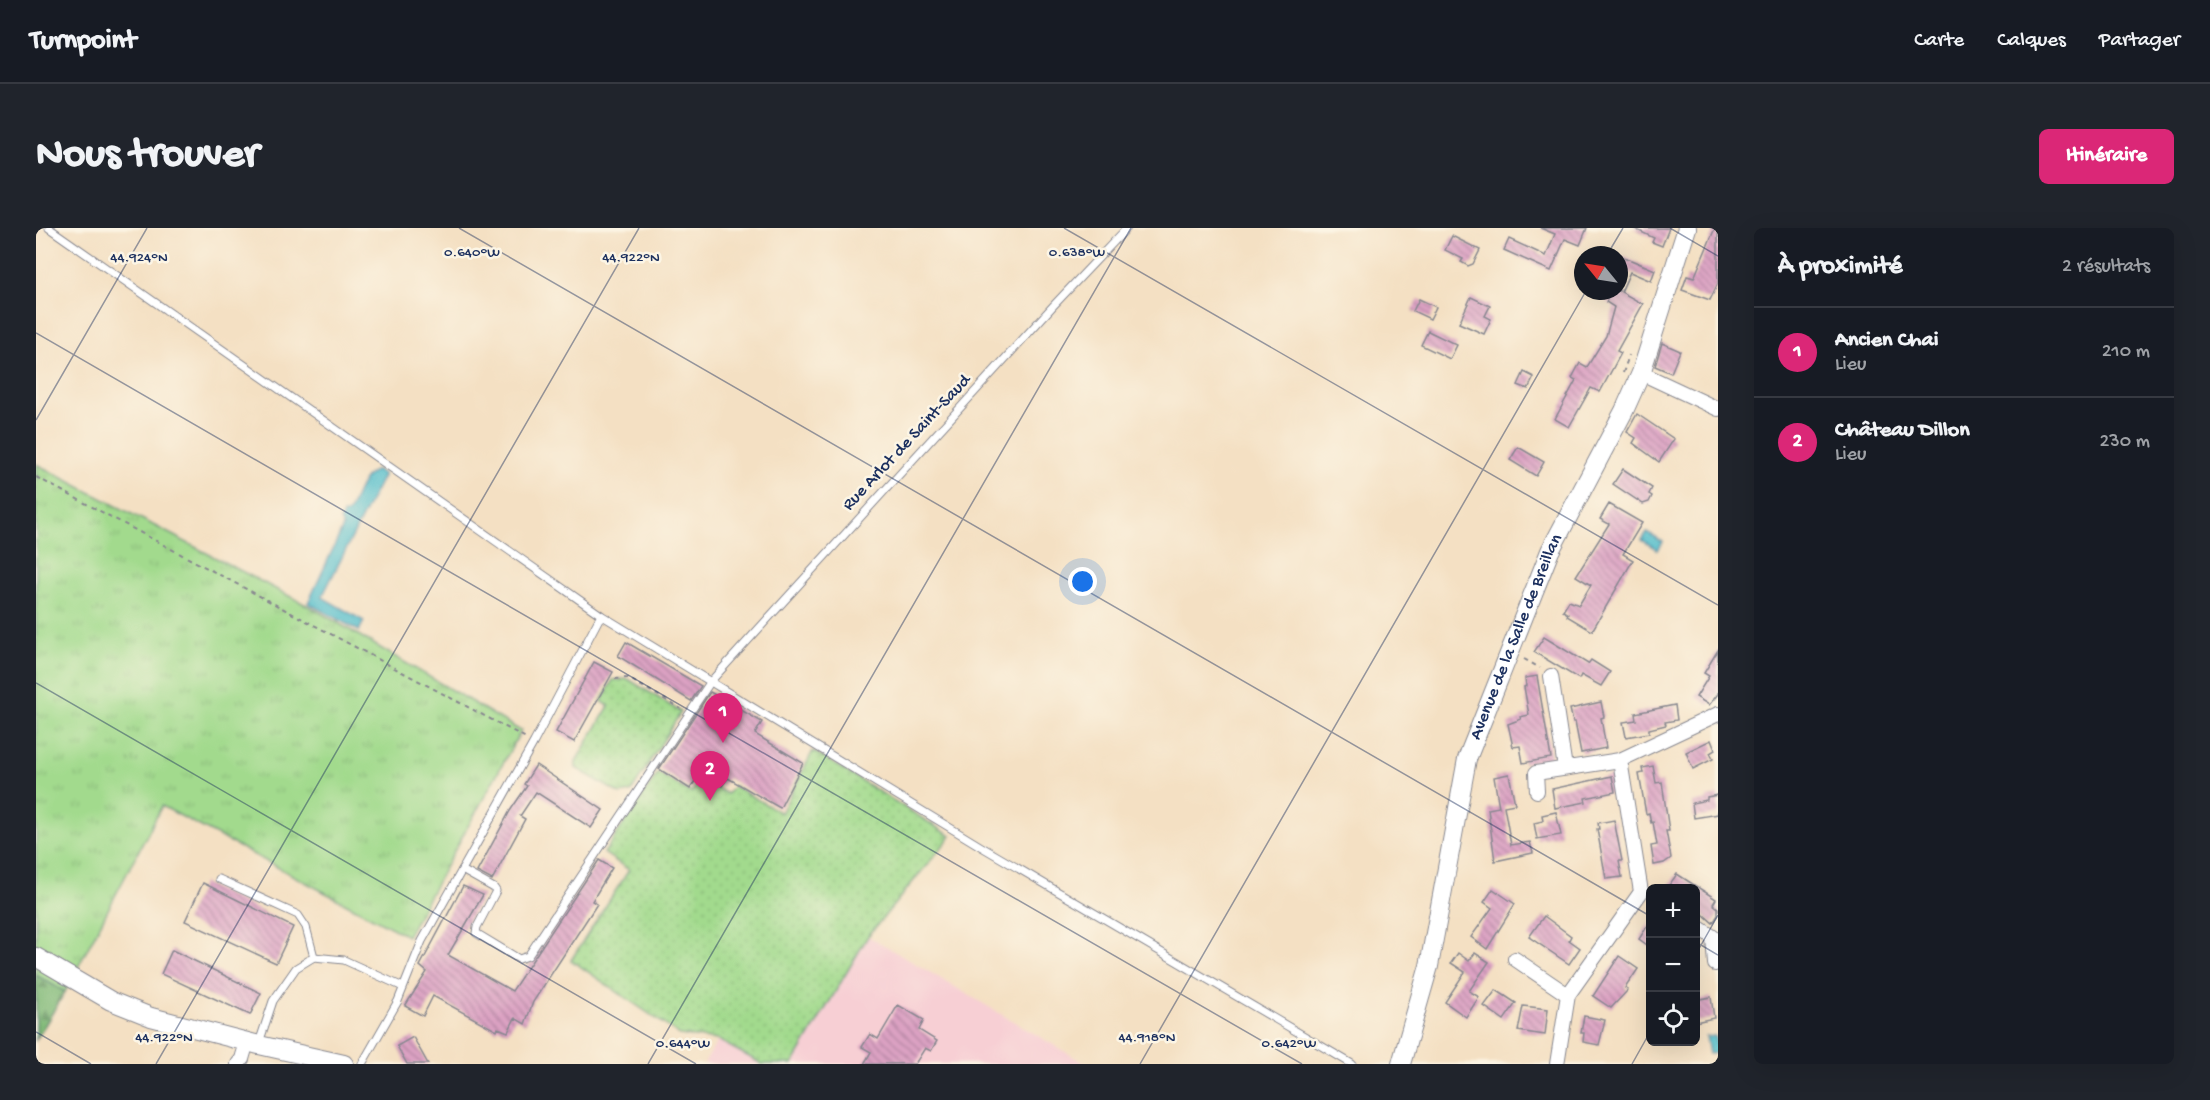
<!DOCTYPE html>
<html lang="fr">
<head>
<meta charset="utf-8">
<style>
  body { margin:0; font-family:"Gochi Hand",sans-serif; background:#20242c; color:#f1f3f6 }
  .controls { position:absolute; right:18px; bottom:18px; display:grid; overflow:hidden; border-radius:9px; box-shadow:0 6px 24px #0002 }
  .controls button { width:54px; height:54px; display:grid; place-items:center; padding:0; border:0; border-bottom:2px solid #363941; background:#171b24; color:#f1f3f6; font:30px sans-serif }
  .compass { position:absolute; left:1538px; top:18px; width:54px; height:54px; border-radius:50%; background:#171b24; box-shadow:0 6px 24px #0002; rotate:300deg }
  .you { position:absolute; left:1047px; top:354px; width:21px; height:21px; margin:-15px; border:4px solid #fff; border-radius:50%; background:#1a73e8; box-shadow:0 0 0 9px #1a73e833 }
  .badge { display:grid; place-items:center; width:39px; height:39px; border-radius:50%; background:#db2777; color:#fff; font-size:20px; font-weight:700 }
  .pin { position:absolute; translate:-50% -50px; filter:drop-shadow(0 2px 3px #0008) }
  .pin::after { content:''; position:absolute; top:32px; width:21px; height:18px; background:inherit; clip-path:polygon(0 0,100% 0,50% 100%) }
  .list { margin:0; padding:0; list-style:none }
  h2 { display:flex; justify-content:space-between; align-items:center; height:78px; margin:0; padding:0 24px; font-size:26px }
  h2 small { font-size:20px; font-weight:400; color:#9ea1a6 }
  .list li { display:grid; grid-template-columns:39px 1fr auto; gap:18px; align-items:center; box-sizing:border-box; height:90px; padding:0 24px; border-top:2px solid #363941 }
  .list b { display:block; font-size:22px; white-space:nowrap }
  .list p { margin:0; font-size:20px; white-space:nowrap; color:#9ea1a6 }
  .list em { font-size:20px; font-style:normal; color:#9ea1a6 }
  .icon { flex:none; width:33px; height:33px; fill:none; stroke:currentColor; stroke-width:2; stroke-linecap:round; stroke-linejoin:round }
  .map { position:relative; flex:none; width:1682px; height:836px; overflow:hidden; border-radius:9px }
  header { display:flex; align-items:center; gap:36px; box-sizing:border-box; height:84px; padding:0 30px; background:#171b24; border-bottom:2px solid #363941 }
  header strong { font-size:28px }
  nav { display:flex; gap:33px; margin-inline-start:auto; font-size:21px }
  .intro { display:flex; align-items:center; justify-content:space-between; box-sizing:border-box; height:144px; padding:0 36px }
  h1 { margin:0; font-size:42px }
  .button { padding:15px 27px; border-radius:9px; background:#db2777; color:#fff; font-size:21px; font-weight:700 }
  main { display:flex; gap:36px; padding:0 36px }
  aside { flex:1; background:#171b24; border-radius:9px; box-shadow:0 6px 24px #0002 }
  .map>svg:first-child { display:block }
  .built { fill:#f7cfd4 }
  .grass { fill:url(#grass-tufts); stroke:#5e8476; stroke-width:1.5 }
  .forest { fill:url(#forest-firs); stroke:#4e746b; stroke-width:1.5 }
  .park { fill:url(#park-dots); stroke:#5e8476; stroke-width:1.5 }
  .water { fill:#4fbcca; stroke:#357694; stroke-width:1.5 }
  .building { fill:url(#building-back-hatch) }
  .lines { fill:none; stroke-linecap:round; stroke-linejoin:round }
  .lane-casing { stroke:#888890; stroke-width:9 }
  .street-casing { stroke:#888890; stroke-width:16 }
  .secondary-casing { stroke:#888890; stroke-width:20 }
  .path { stroke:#888890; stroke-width:2; stroke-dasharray:4.5 4.5; stroke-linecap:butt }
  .lane { stroke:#fff; stroke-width:7 }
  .street { stroke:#fff; stroke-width:14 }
  .secondary { stroke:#fff; stroke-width:18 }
  .ticks { fill:none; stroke:#1b2f5e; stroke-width:1.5; stroke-opacity:0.45 }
  .labels { text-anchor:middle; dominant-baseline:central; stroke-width:5; stroke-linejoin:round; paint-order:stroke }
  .street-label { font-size:18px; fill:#1b2f5e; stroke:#fcf5e5 }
  .ticks-label { font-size:15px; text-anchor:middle; fill:#1b2f5e; stroke:#fcf5e5; stroke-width:5; stroke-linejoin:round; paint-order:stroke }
</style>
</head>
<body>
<header>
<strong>Turnpoint</strong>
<nav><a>Carte</a><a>Calques</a><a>Partager</a></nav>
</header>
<div class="intro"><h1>Nous trouver</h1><a class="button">Itinéraire</a></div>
<main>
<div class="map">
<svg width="1682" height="836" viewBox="0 0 1682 836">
  <defs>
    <pattern id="grass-tufts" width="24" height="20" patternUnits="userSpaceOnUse" patternTransform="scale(1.5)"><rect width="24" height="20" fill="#a2da8d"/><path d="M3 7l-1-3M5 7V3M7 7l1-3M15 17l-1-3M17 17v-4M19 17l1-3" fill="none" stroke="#8bbb7c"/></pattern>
    <pattern id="forest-firs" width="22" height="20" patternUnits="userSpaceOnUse" patternTransform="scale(1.5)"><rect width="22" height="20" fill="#81ba78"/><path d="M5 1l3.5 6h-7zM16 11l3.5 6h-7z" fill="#699866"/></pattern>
    <pattern id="park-dots" width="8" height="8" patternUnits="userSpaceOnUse" patternTransform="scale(1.5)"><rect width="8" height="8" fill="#a2da8d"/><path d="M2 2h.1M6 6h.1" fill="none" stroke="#8bbb7c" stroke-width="1.8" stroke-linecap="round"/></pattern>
    <pattern id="building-back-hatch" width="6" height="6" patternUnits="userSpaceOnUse" patternTransform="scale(1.5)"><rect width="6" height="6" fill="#dca2c3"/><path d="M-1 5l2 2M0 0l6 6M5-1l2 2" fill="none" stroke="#b284a2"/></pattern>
  </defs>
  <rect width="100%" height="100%" fill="#fcf5e5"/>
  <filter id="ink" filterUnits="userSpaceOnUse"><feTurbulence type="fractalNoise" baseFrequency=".0167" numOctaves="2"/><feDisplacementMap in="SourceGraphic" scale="12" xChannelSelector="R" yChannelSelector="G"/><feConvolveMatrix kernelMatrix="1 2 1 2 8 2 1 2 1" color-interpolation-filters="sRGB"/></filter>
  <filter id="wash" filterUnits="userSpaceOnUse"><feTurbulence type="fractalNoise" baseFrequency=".008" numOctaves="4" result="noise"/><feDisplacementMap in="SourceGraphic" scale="24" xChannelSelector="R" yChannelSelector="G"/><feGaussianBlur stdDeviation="1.35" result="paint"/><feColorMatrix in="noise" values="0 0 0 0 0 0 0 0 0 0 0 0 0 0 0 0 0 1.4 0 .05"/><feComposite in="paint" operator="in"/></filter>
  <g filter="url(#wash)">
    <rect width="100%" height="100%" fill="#f4e0c3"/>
    <g class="built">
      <polygon points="832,708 1050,836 757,836"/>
      <polygon points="682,812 726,836 668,836"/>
    </g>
    <polygon class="grass" points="0,236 280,382 485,503 371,708 126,578 29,764 0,747"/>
    <polygon class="forest" points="0,747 29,764 0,812"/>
    <g class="park">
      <polygon points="592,451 645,484 595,564 584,566 540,540 540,533 573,478 565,473 577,452"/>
      <polygon points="777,523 915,608 832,708 757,836 726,836 682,812 644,807 535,732 593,642 568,625 622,545 655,565 666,551 691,566 698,558 745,585"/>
    </g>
    <g class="water">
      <path d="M341,242L347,246V248L286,369L328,393L323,403L272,375L307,299L304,292L307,286L313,284C319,271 326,246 341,242Z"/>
      <polygon points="1611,304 1627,314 1622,322 1606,312"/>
      <polygon points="1679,808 1682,825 1673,826 1670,809"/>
    </g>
    <g id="blocks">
      <g class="building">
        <polygon points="1504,0 1551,0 1544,17 1529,11 1515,43 1468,22 1473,11 1510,28 1519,6"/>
        <polygon points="1597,0 1633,0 1626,18 1616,14 1618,10"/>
        <polygon points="1679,0 1682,0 1682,55 1674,72 1646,62 1651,48 1658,50"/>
        <polygon points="1416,8 1444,22 1437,36 1432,38 1425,34 1427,31 1409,22"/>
        <polygon points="1583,27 1619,42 1615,53 1594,44 1585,64 1607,76 1581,123 1585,125 1564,164 1555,160 1533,199 1519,191 1540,152 1536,150 1544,135 1551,139 1570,108 1578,79 1570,74 1575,63 1583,63"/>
        <polygon points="1435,69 1454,78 1449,88 1455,91 1448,106 1423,95"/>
        <polygon points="1383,71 1400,79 1394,91 1377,83"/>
        <polygon points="1392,103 1421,117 1414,131 1385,117"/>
        <polygon points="1626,115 1644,123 1635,145 1619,138"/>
        <polygon points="1488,144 1498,149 1492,161 1482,157"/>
        <polygon points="1601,186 1638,211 1623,234 1597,215 1600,210 1591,204"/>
        <polygon points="1482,219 1508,234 1500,248 1474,232"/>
        <polygon points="1587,241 1616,260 1613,266 1616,268 1613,274 1607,276 1577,256"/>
        <polygon points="1573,276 1606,295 1587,326 1597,332 1556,403 1531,388 1532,386 1527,383 1533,373 1543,377 1555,357 1540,348 1573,296 1564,291"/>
        <polygon points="1508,409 1552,436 1555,432 1574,444 1565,458 1545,447 1543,451 1498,424"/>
        <polygon points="590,414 665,458 655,473 582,428"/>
        <polygon points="1682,422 1682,466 1673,477 1660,469 1673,448 1668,445"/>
        <polygon points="558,434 577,444 538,514 520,504"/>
        <polygon points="1501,448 1515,530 1487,535 1484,518 1477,519 1472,496 1485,491 1484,489 1493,487 1488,459 1490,458 1489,450"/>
        <polygon points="674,464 726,494 719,506 767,535 744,580 692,550 686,558 664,545 654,561 623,541"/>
        <polygon points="1565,474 1568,489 1565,490 1570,520 1545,525 1539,494 1537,494 1534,481"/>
        <polygon points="1639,477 1641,492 1629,494 1630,497 1613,501 1613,505 1590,509 1587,494 1600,492 1599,485"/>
        <polygon points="1675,512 1679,522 1674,525 1677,531 1657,541 1650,524"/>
        <polygon points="500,537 567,582 555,600 500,564 484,588 489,591 456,652 441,644 474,583 491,558 488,556"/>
        <polygon points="1617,538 1620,555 1626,554 1633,603 1630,603 1635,630 1628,635 1618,637 1615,618 1621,617 1617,594 1615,595 1613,585 1610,586 1603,546 1607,545 1606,540"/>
        <polygon points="1473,546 1479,576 1468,578 1475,617 1494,614 1497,625 1459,633 1452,581 1463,579 1458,549"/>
        <polygon points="1576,548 1579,564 1549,570 1550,574 1519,580 1516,561"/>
        <polygon points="1682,567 1682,586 1658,590 1656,575 1671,572 1671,569"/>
        <polygon points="1520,584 1525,607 1501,611 1498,595 1507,593 1506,587"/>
        <polygon points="1578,592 1586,633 1583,633 1586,649 1570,651 1561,601 1563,601 1562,595"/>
        <polygon points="563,632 576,640 556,673 561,676 497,774 489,796 479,790 472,804 462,800 461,803 397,768 387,788 369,778 391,744 384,738 427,658 447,667 412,727 476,763"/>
        <polygon points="1641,646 1680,671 1677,676 1682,680 1682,687 1677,695 1659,679 1659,660 1631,660"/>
        <polygon points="167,655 257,699 240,735 149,693"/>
        <polygon points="1457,661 1479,676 1451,721 1435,709 1456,680 1448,674"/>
        <polygon points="1508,688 1535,708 1533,712 1544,720 1533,736 1493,709"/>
        <polygon points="1614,694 1614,719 1603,711"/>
        <polygon points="136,722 225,765 214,787 125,746"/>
        <polygon points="1422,725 1433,733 1439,725 1453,734 1433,763 1443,769 1430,789 1409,774 1429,744 1415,735"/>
        <polygon points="1583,728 1602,741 1589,760 1592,762 1575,780 1557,768"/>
        <polygon points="1460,762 1480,775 1468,792 1448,778"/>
        <polygon points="1675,769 1678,790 1659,794 1659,772"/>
        <polygon points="862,777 888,792 883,802 901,813 895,823 889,820 879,836 828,836 835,824 826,819 834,806 842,811"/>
        <polygon points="1487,778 1512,781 1509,807 1482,803"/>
        <polygon points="1548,788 1569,792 1563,817 1547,814 1548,805 1545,805"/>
        <polygon points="377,809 392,836 371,836 361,818"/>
      </g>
    </g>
  </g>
  <g filter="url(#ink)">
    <use href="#blocks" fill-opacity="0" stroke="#888890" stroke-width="1.5"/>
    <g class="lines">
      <g class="lane-casing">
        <g id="lane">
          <polyline points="13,0 565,387"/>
          <polyline points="426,642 458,660 460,663 441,699 440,705 483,731 492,728 675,453 1017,78 1091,0"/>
          <polyline points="183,651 262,687 270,699 278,729"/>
          <polyline points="223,815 237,773 260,740 278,729 308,732 367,759"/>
          <polyline points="326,836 362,773 386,713 498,514 565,387 944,618 1316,836"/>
        </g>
      </g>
      <g class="street-casing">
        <g id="street">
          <polyline points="1605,145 1682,181"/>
          <polyline points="1515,448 1529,540"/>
          <polyline points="1501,563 1500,545 1584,532"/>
          <polyline points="1660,698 1677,709 1679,736"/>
          <polyline points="1479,731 1532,767"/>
          <polyline points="202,836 206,831 211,814"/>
          <polyline points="1521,836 1532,767 1605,664 1584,532 1682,486"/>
        </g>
      </g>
      <g class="secondary-casing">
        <g id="secondary">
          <polyline points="0,729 75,773 115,789 223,817 308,836"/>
          <path id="s1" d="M1365,836L1393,738L1431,531L1514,323L1588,183L1605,145L1651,0"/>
        </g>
      </g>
      <g class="path">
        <polyline points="1587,145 1593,127"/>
        <polyline points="0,249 490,510"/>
        <polyline points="1488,431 1504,440"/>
        <polyline points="579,451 592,450 645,481"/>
      </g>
      <use href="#lane" class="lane"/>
      <use href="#street" class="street"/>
      <use href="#secondary" class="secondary"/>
    </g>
  </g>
  <path class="ticks" d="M423,0L1614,688M1028,0L1682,377M1634,0L1682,28M1571,27L1587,0M0,105L1266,836M0,192L111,0M0,455L660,836M1660,714L1682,727M1660,726L1682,687M0,804L55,836M120,836L603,0M612,836L1095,0M1104,836L1550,63M1596,836L1614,804"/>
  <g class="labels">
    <g class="street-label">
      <text transform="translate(871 215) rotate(-47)">Rue Arlot de Saint-Saud</text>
      <text stroke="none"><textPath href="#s1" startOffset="444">Avenue de la Salle de Breillan</textPath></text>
    </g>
  </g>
  <g class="ticks-label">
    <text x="436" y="28">0.640°W</text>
    <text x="1041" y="28">0.638°W</text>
    <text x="103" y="33">44.924°N</text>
    <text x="595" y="33">44.922°N</text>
    <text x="128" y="813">44.922°N</text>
    <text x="1111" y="813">44.918°N</text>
    <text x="647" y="819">0.644°W</text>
    <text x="1253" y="819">0.642°W</text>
  </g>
</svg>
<div class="controls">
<button>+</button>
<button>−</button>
<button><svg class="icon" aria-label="locate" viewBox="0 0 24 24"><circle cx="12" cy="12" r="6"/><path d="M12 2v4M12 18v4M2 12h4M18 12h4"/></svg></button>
</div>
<svg class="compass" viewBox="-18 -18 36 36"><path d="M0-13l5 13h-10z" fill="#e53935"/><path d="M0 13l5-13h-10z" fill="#9ea1a6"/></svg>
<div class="you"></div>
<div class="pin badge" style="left:687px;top:515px">1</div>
<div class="pin badge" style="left:674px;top:573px">2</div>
</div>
<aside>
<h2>À proximité<small>2 résultats</small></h2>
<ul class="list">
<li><span class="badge">1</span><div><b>Ancien Chai</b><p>Lieu</p></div><em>210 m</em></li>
<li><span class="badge">2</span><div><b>Château Dillon</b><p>Lieu</p></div><em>230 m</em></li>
</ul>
</aside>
</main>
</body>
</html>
